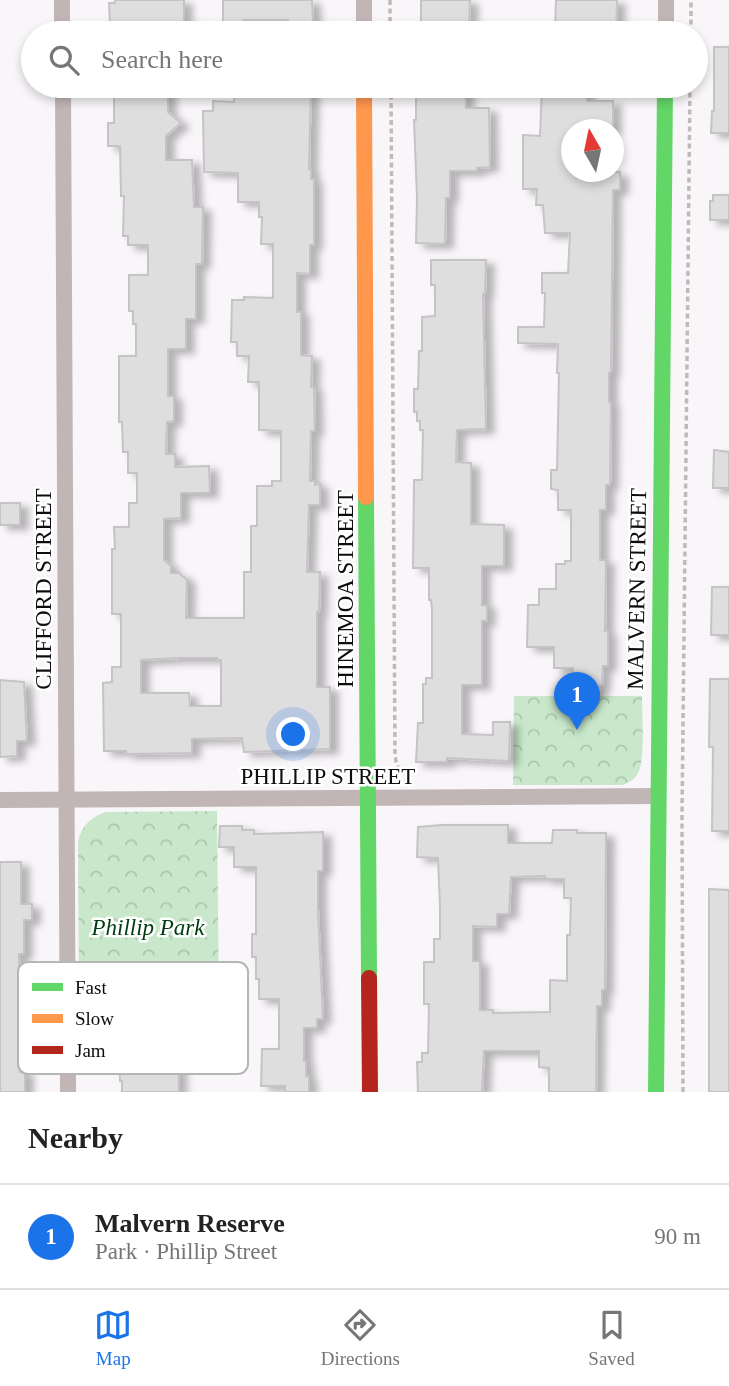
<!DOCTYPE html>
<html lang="en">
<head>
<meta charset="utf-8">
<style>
  body { margin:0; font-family:Georgia,serif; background:#f6f6f6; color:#222 }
  .compass { position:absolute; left:561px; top:119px; width:63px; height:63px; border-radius:50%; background:#fff; box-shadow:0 4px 10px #0003; rotate:351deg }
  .you { position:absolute; left:294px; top:735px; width:24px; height:24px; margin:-18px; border:5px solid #fff; border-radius:50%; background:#1a73e8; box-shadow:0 0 0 10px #1a73e833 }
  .badge { display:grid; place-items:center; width:46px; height:46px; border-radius:50%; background:#1a73e8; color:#fff; font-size:23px; font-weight:700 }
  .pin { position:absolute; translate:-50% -58px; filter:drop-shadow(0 2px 4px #0008) }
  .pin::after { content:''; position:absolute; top:37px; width:24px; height:21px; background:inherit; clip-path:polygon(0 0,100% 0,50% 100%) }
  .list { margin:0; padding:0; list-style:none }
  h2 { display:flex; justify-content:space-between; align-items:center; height:91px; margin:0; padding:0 28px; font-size:30px }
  h2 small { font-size:23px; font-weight:400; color:#767676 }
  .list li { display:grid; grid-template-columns:46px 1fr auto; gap:21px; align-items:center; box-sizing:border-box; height:105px; padding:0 28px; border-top:2px solid #e0e0e0 }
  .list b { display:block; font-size:26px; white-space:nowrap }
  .list p { margin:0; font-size:23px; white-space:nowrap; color:#767676 }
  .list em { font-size:23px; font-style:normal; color:#767676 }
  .icon { flex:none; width:38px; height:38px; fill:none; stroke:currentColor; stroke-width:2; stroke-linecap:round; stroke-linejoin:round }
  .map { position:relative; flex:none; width:729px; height:1092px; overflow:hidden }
  .search { position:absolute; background:#fff; box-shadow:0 4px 10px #0003; left:21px; right:21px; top:21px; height:77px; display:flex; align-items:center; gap:18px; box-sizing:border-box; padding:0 24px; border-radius:38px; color:#767676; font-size:26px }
  .sheet { height:196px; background:#fff }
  nav { display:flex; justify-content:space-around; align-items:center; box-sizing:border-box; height:98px; border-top:2px solid #e0e0e0; background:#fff; font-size:19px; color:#767676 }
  nav a { display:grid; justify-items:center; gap:4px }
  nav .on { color:#1a73e8 }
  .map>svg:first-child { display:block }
  .park { fill:url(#park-crowns) }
  .building { fill:#dfdedf; stroke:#c6c3c6; stroke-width:2; fill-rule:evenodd; filter:url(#shadow) }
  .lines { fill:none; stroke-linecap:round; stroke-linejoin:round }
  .path { stroke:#c0b8b9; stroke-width:3.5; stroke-dasharray:5 3.5; stroke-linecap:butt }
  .street { stroke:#c2b5b6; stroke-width:16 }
  .fast { stroke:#63d668; stroke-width:16 }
  .slow { stroke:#ff974d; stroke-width:16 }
  .jam { stroke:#b3261e; stroke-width:16 }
  .labels { text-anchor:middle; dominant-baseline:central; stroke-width:5; stroke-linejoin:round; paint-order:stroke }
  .street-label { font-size:23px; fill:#0e0c0e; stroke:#fff }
  .park-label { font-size:23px; font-style:italic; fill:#003c0d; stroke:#fff }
  .key { fill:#fff; stroke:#b7b6b7; stroke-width:2 }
  .key-label { font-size:19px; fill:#0e0c0e }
</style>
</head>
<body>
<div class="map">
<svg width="729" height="1092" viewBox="0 0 729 1092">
  <defs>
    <pattern id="park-crowns" width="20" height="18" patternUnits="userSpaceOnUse" patternTransform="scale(1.75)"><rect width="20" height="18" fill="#c9e8cb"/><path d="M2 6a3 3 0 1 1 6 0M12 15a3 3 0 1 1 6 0" fill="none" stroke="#abc6ad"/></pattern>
    <filter id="shadow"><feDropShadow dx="8" dy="4.5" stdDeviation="3.5" flood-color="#0004"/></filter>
  </defs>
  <rect width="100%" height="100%" fill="#f9f6f9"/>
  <g class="park">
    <path d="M514,696H642C642,714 645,756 639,771C636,779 629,783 622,785H513Z"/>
    <path d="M217,811L219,1012L79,1011L78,842C81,826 91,817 106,812Z"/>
  </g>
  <g class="building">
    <polygon points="115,0 184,0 184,25 110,25 109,3 115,3"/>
    <polygon points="223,0 312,0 313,23 308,23 308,33 287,33 288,20 243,20 243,25 223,25"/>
    <polygon points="421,0 470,0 469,24 421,23"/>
    <polygon points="556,0 617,0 616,33 555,33"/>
    <polygon points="714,47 729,47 729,133 711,133 712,111 714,111"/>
    <path d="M114,86H168V112L181,123L166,136V160H192L194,207H203L202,264H196V319H186V349H168V396H174V421L167,422L166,454H175V467L209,466L210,493H181V518L164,519V560L171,566V573H179L187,580L186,618H244V572H251V526H257V486H272V481H281V431L259,430V382H248L249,356H237V342H231L232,300H244V297L273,298V244H261L262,217H259V202H238V173L204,172L203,111H213V101L234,102V86H311L309,169H311V179H314V245H310V274L297,273V312H301V355L312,356L311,387H314L315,431H311L310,481H315V485L320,484V505H309L307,572H320L319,612H317V687H330V749L244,752L242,738L192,739V753L127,754L126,751H104L103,683L112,682V667H121V614H112V549H115L114,527H129V503H137V473H128V452H123L122,422H119V356H136V324H133V311H129V275H148V245H128V236H123L124,196H121L120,146H108V123H114ZM179,658H217V660H221V706H190L189,693H141V660Z"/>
    <polygon points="422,86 466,86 466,108 489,108 490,167 477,168 477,171 450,171 450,198 446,198 445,244 416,243 417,198 414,120 416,120 416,87"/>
    <polygon points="542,86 585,87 587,101 613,101 613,130 571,130 571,172 620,172 620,190 613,190 611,373 609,373 609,402 611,403 610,485 606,485 606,510 600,510 600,560 606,560 605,631 608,632 608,666 603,666 602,685 600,685 600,693 573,693 573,668 554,668 554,647 527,647 528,605 539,605 539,589 556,589 556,564 565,564 565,561 571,561 571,510 558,510 558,490 551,489 551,470 557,470 559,373 557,373 558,344 518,343 518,327 544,327 545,293 542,293 542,273 568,273 570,233 545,233 543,205 536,205 537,189 523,189 523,135 540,136"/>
    <polygon points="713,195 729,195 729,220 710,220 710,201 713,201"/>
    <polygon points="431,260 486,260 485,294 483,294 486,429 457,430 456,462 471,463 471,524 504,525 504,566 482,566 482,605 487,605 487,621 482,621 482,685 462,685 462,734 493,735 493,722 510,722 509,761 447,758 447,762 416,762 418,723 423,723 423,684 426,684 426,678 432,678 432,609 431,600 429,600 429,568 413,568 414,480 422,480 423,430 420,430 420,421 417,421 417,412 414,412 414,389 418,389 419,351 422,351 422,317 435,316 435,285 431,285"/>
    <polygon points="714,450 729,452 729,488 713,488"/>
    <rect x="0" y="503" width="20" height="22"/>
    <polygon points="712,587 729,587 729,635 711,635"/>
    <polygon points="710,679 729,679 729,831 712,831 713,747 709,747"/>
    <polygon points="0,680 24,682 27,741 17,741 17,756 0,757"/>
    <path d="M442,825H508V843H552L553,830H577V833H606L605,990H602V1006H597L596,1092H549V1068L539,1067V1051H484L482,1092H418L417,1062H422V1053H428L429,1004H424V962H434V939H440V907L438,858L417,857L418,827ZM545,876V879H564V898H571L570,935H567V981L550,980V1012L493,1013V1010H480V961H473V926L497,927V914H509L511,877Z"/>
    <polygon points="220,826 242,826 242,830 254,830 254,834 323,832 323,871 318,871 318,910 323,1019 317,1019 317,1028 304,1028 304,1061 306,1061 306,1076 309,1077 309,1092 285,1092 285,1086 261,1086 262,1049 279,1049 279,999 259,999 259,979 256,979 256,957 252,957 252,934 256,934 256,867 234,867 234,847 219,847"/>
    <polygon points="0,862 21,862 21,904 32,904 32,920 24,920 24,954 19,954 20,1072 25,1071 25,1092 0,1092"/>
    <polygon points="709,889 729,890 729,1092 709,1092"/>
    <polygon points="124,1012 185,1012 185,1014 189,1014 189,1036 185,1037 186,1056 178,1056 179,1092 122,1092 122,1081 120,1081 119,1032 121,1032 121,1021 124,1021"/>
  </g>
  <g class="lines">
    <g class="path">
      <polyline points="390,0 390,33"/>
      <polyline points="691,33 691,0"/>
      <polyline points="391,86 395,756 397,766 406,774 406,780"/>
      <polyline points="683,1092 682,816 690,86"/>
    </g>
    <g class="street">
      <polyline points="62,0 62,33"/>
      <polyline points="364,0 364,33"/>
      <polyline points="666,33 666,0"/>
      <polyline points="63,86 68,1092"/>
      <polyline points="0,800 657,796"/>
    </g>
    <g class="fast">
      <polyline points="366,497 369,978"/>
      <polyline points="656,1092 665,86"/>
    </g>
    <polyline class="slow" points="364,86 366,497"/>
    <polyline class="jam" points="369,978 370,1092"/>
  </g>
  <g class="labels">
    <g class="street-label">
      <text transform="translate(43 589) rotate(-90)">CLIFFORD STREET</text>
      <text transform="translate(345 589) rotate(-90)">HINEMOA STREET</text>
      <text transform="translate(637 589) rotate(-89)">MALVERN STREET</text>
      <text x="328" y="776">PHILLIP STREET</text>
    </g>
    <g class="park-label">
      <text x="148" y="927">Phillip Park</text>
    </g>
  </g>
  <rect x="18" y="962" width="230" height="112" rx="10" class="key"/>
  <rect x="32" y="983" width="31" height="8" fill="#63d668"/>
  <rect x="32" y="1014" width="31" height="9" fill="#ff974d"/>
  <rect x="32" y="1046" width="31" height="8" fill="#b3261e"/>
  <g class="key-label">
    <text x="75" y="994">Fast</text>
    <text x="75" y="1025">Slow</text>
    <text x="75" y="1057">Jam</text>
  </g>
</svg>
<svg class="compass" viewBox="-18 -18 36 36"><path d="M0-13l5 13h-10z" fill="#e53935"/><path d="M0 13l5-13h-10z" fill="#767676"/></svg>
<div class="you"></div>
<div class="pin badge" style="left:577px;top:730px">1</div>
<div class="search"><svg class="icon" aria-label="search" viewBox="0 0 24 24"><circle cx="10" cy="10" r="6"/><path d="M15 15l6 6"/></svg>Search here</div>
</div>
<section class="sheet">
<h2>Nearby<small></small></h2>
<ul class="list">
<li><span class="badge">1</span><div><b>Malvern Reserve</b><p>Park · Phillip Street</p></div><em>90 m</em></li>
</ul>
</section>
<nav>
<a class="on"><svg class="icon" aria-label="map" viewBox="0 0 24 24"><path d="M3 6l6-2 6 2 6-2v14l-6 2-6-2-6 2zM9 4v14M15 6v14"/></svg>Map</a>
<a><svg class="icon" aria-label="directions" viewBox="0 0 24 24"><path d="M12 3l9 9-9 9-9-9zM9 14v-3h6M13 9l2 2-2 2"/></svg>Directions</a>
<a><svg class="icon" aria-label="saved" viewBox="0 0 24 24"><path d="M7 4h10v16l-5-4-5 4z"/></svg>Saved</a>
</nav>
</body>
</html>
